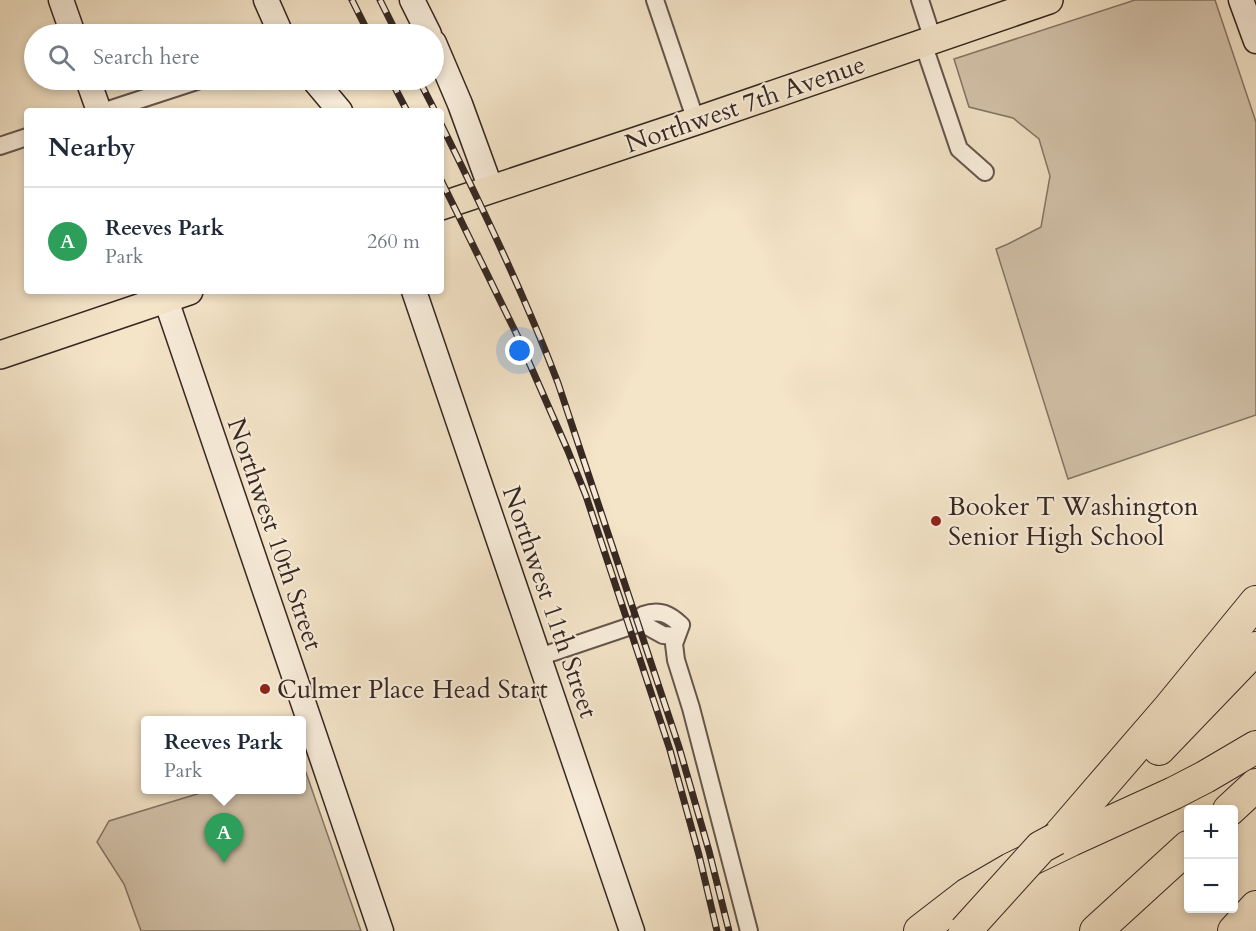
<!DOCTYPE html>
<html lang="en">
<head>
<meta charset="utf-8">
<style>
  body { margin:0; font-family:Cardo,serif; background:#f2f2f3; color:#1f2937 }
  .controls { position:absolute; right:18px; bottom:18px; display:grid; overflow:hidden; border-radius:6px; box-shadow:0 3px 9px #0003 }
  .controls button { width:54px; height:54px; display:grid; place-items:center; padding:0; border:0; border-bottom:2px solid #e0e1e3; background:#fff; color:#1f2937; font:30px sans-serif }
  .you { position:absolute; left:520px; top:351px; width:21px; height:21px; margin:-15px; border:4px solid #fff; border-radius:50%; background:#1a73e8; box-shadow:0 0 0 9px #1a73e833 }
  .badge { display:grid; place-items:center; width:39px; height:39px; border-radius:50%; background:#111827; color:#fff; font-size:20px; font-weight:700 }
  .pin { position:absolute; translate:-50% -50px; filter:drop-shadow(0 2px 3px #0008) }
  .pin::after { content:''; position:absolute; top:32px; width:21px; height:18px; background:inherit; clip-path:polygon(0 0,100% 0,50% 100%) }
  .popup { position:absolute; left:141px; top:716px; width:165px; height:78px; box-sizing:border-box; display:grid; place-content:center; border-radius:6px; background:#fff; filter:drop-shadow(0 2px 4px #0005); font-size:20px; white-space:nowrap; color:#747a83 }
  .popup b { font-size:22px; color:#1f2937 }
  .popup::after { content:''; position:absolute; left:50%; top:100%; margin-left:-12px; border:12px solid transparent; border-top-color:#fff }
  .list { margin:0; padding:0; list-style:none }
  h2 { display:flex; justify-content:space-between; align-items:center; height:78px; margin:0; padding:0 24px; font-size:26px }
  h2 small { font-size:20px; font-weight:400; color:#747a83 }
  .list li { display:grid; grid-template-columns:39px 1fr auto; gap:18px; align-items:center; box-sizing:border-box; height:108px; padding:0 24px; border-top:2px solid #e0e1e3 }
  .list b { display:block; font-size:22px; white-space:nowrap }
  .list p { margin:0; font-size:20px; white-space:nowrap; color:#747a83 }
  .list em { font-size:20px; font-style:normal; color:#747a83 }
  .icon { flex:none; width:33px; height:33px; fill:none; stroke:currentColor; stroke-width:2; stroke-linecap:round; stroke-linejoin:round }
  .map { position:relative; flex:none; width:1256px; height:931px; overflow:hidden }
  .search { position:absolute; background:#fff; box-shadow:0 3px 9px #0003; left:24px; top:24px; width:420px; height:66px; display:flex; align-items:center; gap:15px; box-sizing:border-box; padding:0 21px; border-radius:33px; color:#747a83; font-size:22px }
  .panel { position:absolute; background:#fff; box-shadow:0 3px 9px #0003; left:24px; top:108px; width:420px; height:186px; border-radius:6px }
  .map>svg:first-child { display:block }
  .green { fill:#d4c4ac; stroke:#847667; stroke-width:1.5 }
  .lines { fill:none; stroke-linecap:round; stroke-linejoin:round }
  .street-casing { stroke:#65564c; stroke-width:20 }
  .secondary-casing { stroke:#352722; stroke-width:27 }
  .primary-casing { stroke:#352722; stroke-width:30 }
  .highway-casing { stroke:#352722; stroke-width:34 }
  .street { stroke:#f8eddb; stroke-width:16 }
  .secondary { stroke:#f8eddb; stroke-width:24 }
  .primary { stroke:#f4e4c8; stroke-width:27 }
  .highway { stroke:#f4e4c8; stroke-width:32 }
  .rail-casing { stroke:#352722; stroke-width:7 }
  .rail { stroke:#f8eddb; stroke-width:4.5; stroke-dasharray:14; stroke-linecap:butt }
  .highway-bridge-casing { stroke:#352722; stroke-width:34; stroke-linecap:butt }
  .highway-bridge { stroke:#f4e4c8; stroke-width:32 }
  .poi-dot { fill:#8f2418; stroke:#f8eddb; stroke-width:2 }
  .labels { text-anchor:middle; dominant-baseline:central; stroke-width:4.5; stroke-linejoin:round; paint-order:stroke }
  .street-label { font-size:26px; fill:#352722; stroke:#f8eddb }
  .poi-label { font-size:26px; fill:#352722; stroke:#f8eddb; text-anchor:start }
</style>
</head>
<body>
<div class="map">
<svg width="1256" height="931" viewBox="0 0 1256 931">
  <rect width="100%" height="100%" fill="#f4e4c8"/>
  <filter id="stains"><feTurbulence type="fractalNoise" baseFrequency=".00333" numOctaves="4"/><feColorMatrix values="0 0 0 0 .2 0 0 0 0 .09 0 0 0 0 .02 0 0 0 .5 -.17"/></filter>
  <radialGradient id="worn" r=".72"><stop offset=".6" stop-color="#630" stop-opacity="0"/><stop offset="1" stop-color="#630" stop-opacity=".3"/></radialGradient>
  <g class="green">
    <polygon points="1135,0 1215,0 1256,122 1256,415 1068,479 996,249 1008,244 1041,227 1050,176 1039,139 1013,118 969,107 954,59"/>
    <polygon points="302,761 361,931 141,931 124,884 97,842 109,821 210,790 302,790"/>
  </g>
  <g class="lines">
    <g class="street-casing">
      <g id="street">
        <polyline points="655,0 696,121"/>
        <polyline points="920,0 933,40"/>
        <polyline points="923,43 959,149 985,172"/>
        <polyline points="105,111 200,80"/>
        <polyline points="0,146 27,137"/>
        <path d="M637,624L643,615C660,609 669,614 681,625L674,644L676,660L691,708L749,931"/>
        <polyline points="539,657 637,624 643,624 663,635 676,636"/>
      </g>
    </g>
    <g class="secondary-casing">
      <g id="secondary">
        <polyline points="61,0 73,34"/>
        <polyline points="266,0 281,34"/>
        <polyline points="412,0 429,34"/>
        <polyline points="1241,0 1256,41"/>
        <polyline points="434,43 460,104 491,189"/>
        <polyline points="88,80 99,111"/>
        <polyline points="314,80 340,111"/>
        <polyline points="163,291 381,931"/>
        <polyline points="414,291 632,931"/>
      </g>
    </g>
    <g class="primary-casing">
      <g id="primary">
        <polyline points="441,206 696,121 1049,0"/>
        <polyline points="0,355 189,291"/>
      </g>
    </g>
    <g class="highway-casing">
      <g id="highway">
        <polyline points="1159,749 1256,648"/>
        <polyline points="1229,810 1256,785"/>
        <polyline points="1056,839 1170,707 1256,602"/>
        <polyline points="920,931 968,894 1011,869 1071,840 1174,793 1205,777 1256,747"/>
        <polyline points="1096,931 1188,847"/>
        <polyline points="1234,931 1256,907"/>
      </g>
    </g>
    <use href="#street" class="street"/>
    <use href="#secondary" class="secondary"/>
    <use href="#primary" class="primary"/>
    <use href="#highway" class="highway"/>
    <g class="rail-casing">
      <g id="rail">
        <polyline points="352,0 369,34"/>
        <polyline points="380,0 397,34"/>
        <polyline points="391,80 407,111"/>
        <polyline points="419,80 435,111"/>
        <path d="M441,124C483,209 524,294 558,383L679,747L709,851L729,931"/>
        <polyline points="441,180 517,335 568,451 586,496 670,750 699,855 717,931"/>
      </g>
    </g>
    <use href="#rail" class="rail"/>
    <g class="highway-bridge-casing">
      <polyline id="highway-bridge" points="965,931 1041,847 1056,839"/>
    </g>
    <use href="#highway-bridge" class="highway-bridge"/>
  </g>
  <g class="poi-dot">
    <circle cx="936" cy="521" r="6"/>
    <circle cx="265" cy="689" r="6"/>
  </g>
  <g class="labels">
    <g class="street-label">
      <text transform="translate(745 104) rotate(-19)">Northwest 7th Avenue</text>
      <text transform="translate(275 534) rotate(71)">Northwest 10th Street</text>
      <text transform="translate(550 602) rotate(71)">Northwest 11th Street</text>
    </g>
    <g class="poi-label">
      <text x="948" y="506">Booker T Washington<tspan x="948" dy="30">Senior High School</tspan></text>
      <text x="277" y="689">Culmer Place Head Start</text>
    </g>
  </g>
  <rect width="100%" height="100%" filter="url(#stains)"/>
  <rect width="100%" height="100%" fill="url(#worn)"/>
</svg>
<div class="controls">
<button>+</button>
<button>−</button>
</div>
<div class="you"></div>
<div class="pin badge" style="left:224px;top:863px;background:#2e9e5b">A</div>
<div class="popup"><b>Reeves Park</b>Park</div>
<div class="search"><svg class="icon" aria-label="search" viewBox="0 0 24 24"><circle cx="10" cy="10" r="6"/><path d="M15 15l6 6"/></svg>Search here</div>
<section class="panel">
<h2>Nearby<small></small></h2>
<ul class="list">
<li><span class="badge" style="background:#2e9e5b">A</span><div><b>Reeves Park</b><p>Park</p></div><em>260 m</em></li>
</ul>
</section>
</div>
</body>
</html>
